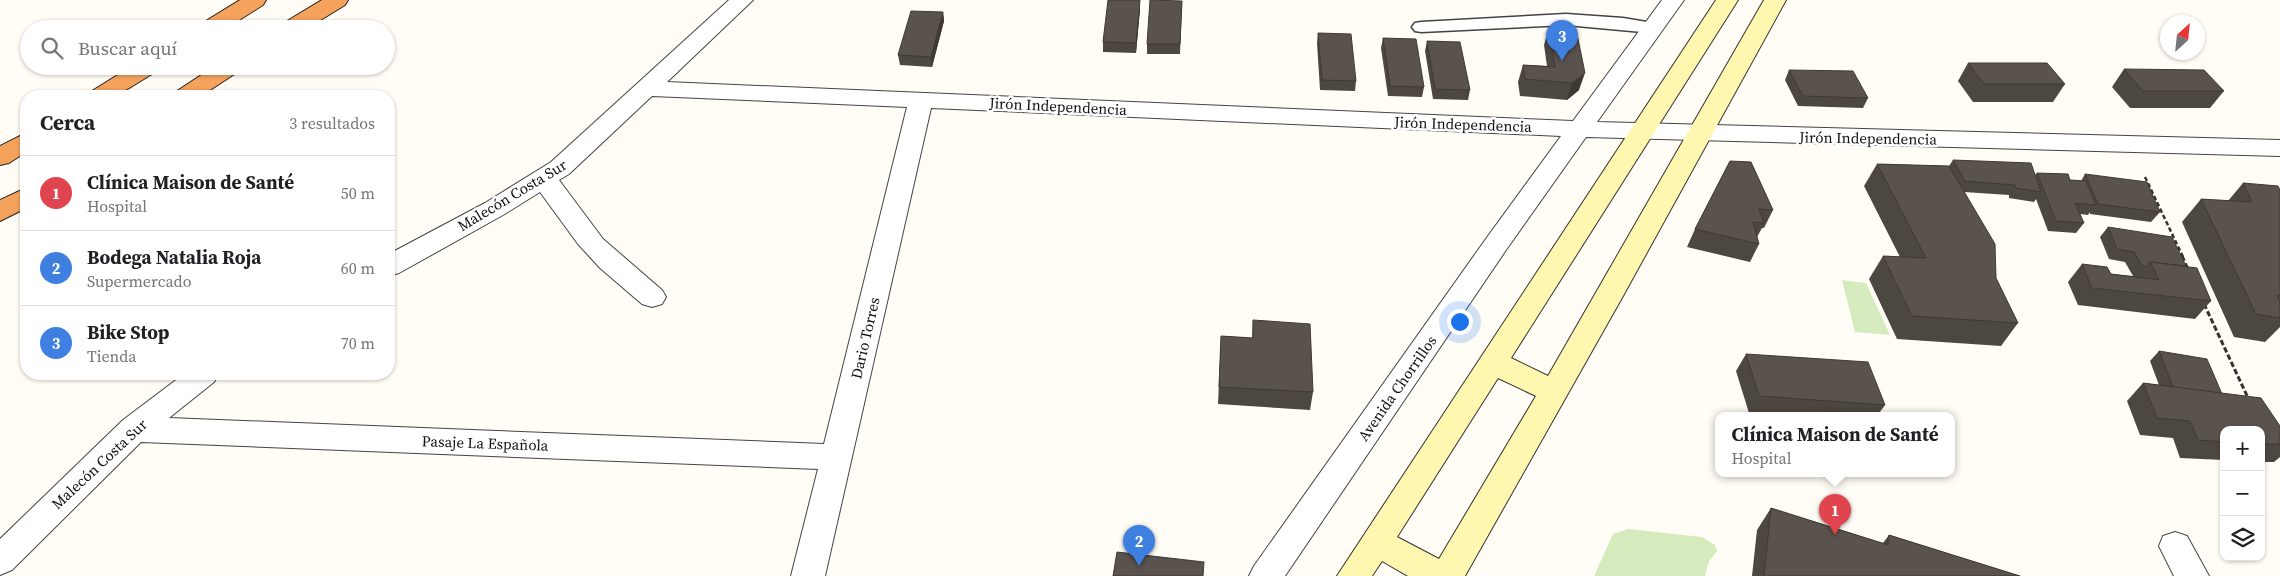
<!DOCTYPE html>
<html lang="es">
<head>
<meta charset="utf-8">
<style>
  body { margin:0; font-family:"Source Serif 4",serif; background:#f2f2f2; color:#202124 }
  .controls { position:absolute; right:15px; bottom:15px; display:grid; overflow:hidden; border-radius:10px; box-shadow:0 1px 4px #0004 }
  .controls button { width:45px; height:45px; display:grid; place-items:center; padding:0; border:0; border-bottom:1px solid #e0e0e0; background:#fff; color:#202124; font:25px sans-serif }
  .compass { position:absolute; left:2160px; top:15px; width:45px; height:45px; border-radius:50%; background:#fff; box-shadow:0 1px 4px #0004; rotate:27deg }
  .you { position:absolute; left:1459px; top:321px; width:18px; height:18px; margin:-12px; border:4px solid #fff; border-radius:50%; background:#1a73e8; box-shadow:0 0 0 8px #1a73e833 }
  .badge { display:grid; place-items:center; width:32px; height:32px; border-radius:50%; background:#111827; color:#fff; font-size:16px; font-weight:700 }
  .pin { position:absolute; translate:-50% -41px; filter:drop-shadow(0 1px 2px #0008) }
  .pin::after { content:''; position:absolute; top:26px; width:18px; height:15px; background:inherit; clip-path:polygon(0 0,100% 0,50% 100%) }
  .popup { position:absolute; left:1715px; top:412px; width:240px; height:65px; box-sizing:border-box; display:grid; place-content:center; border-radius:10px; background:#fff; filter:drop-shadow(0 1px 4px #0005); font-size:16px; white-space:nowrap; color:#757577 }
  .popup b { font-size:19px; color:#202124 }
  .popup::after { content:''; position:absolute; left:50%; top:100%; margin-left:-10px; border:10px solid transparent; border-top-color:#fff }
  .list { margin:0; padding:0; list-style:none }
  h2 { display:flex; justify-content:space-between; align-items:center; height:65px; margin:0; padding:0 20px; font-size:21px }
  h2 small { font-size:16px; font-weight:400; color:#757577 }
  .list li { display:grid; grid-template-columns:32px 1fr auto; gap:15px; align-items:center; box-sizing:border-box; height:75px; padding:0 20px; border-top:1px solid #e0e0e0 }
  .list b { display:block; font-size:19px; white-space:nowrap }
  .list p { margin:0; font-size:16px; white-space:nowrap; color:#757577 }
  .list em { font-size:16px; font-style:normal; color:#757577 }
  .icon { flex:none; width:28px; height:28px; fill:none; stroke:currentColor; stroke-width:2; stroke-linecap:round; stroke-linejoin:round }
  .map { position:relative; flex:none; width:2280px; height:576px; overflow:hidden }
  .search { position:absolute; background:#fff; box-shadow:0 1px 4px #0004; left:20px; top:20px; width:375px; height:55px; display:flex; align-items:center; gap:12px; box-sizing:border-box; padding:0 18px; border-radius:28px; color:#757577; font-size:19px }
  .panel { position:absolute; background:#fff; box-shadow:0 1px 4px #0004; left:20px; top:90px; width:375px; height:290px; border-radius:20px }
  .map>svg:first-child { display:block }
  .green { fill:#d5ebbd }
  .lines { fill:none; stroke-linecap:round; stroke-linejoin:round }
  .lane-casing { stroke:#444; stroke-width:3 }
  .street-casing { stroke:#444; stroke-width:2 }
  .secondary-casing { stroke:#333; stroke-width:2 }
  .highway-casing { stroke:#222; stroke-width:2 }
  .path-far1 { stroke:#333; stroke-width:2.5; stroke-dasharray:4.5 2.5; stroke-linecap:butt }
  .path { stroke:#333; stroke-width:3; stroke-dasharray:5.5 2.5; stroke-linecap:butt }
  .lane { fill:#fff; fill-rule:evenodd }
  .street { fill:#fff; fill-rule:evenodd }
  .secondary { fill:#fff6b0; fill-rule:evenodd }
  .highway { fill:#f5a25d; fill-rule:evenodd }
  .wall { fill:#4d4742 }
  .shaded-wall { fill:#3f3936 }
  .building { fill:#5a524d; stroke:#3f3936 }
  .labels { text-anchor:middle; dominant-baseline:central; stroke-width:5; stroke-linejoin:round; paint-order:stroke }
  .street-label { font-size:15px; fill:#111; stroke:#fff }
</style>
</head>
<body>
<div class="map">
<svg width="2280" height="576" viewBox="0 0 2280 576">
  <rect width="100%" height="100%" fill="#fffdf5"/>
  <g class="green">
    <polygon points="1842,280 1866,283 1890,335 1855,332"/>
    <polygon points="1628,529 1702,537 1715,545 1717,551 1709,561 1705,576 1594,576 1613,534"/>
  </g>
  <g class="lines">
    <g class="lane-casing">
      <polygon id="lane" points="1566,14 1623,18 1659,24 1662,28 1659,32 1653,33 1566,25 1421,32 1415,31 1412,27 1415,23 1421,22"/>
    </g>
    <g class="street-casing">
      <g id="street">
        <polygon points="729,0 753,0 667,82 1573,121 1662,0 1684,0 1597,122 2280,140 2280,156 1586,137 1506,250 1285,576 1249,576 1254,566 1488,236 1561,136 931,108 825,576 791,576 818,469 141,442 12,570 0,575 0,539 123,420 184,374 219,374 214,382 169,418 824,444 907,107 652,96 569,174 559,180 603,239 662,290 666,297 662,304 652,307 642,304 600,268 578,244 540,192 503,215 399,273 389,276 389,254 485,203 551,162"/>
        <polygon points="2175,532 2187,536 2209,576 2174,576 2159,546 2163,536"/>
      </g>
    </g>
    <g class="secondary-casing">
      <path id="secondary" d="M1716,0H1738L1511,358L1548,376L1764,0H1786L1623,296L1465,576H1408L1382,561L1372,576H1337ZM1498,378L1536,396L1439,559L1397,537Z"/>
    </g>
    <g class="highway-casing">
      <g id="highway">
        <polygon points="240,0 266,0 263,5 225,29 198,29 201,24"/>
        <polygon points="322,0 348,0 345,5 306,29 279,29 282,24"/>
        <polygon points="132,66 160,66 157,71 116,96 88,96 92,91"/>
        <polygon points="215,66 242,66 239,71 201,96 173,96 177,91"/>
        <polygon points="26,133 26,152 9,163 0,165 0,146"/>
        <polygon points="26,188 26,208 0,221 0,200"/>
      </g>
    </g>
    <polyline class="path-far1" points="2145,177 2183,257"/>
    <g class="path">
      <polyline points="2182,256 2188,269"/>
      <polyline points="2204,304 2249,400"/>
    </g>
    <use href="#lane" class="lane"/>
    <use href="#street" class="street"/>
    <use href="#secondary" class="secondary"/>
    <use href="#highway" class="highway"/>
  </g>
  <g class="wall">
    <polygon points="1182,1 1180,54 1147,54 1147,44"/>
    <polygon points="1140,9 1136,53 1103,52 1103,42"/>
    <polygon points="943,12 944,21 932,67 900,65 898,55"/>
    <polygon points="1549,27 1579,90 1567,100 1520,96 1518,82 1523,65 1547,66 1544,45"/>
    <polygon points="1318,33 1356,81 1355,91 1320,90 1317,43"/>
    <polygon points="1383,38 1424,87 1422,97 1388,96 1381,48"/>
    <polygon points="1427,41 1470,90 1468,100 1433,99 1425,51"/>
    <polygon points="1968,63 2065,84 2053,102 1973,102 1958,81"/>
    <polygon points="2124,69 2224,91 2210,108 2130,108 2112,87"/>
    <polygon points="1789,70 1868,98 1863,108 1798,106 1785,80"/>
    <polygon points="1953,160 2035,175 2037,173 2070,180 2081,181 2085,174 2160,212 2151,222 2090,214 2090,212 2088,215 2080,214 2084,223 2076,233 2048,231 2036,199 2034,202 2009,198 2009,195 1964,192 1996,278 2018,323 2001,346 1897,339 1869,279 1883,256 1900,257 1864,186 1877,164 1949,166"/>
    <polygon points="1730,161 1773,210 1764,228 1762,228 1757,237 1759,244 1750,262 1687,247 1695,229"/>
    <polygon points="2243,183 2280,190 2280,327 2265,342 2234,337 2182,222 2201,199 2228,201"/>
    <polygon points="2108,227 2186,266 2211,301 2195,319 2078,305 2068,282 2082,264 2111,274 2133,276 2125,262 2109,259 2100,237"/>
    <polygon points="1253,320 1313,392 1310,410 1218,404 1221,336 1252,338"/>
    <polygon points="2159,351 2222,394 2280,426 2280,457 2274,462 2261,462 2261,430 2224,430 2224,460 2180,458 2173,438 2140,435 2127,401 2143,383 2159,385 2150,361"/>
    <polygon points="1746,354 1885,405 1877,416 1793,416 1749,413 1736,371"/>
    <polygon points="1771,508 1883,543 1889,535 2020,576 1752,576 1757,530"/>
  </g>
  <g class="shaded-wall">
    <polygon points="1140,0 1140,9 1136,53 1136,43"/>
    <polygon points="943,12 944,21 932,67 931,57"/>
    <polygon points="1585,73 1579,90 1567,100 1572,83"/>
  </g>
  <g class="building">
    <polygon points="1108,0 1140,0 1136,43 1103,42"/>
    <polygon points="1150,0 1182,1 1180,44 1147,44"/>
    <polygon points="911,11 943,12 931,57 898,55"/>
    <polygon points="1549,27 1576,29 1585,73 1572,83 1525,79 1523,65 1555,67"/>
    <polygon points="1318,33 1351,34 1356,81 1322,80"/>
    <polygon points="1383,38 1416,39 1424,87 1390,86"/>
    <polygon points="1427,41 1460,42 1470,90 1435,89"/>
    <polygon points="1968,63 2047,63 2065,84 1984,84"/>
    <polygon points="2124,69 2204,70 2224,91 2143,91"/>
    <polygon points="1789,70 1853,71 1868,98 1803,96"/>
    <polygon points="1953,160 2031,163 2041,192 2016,188 2015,185 1965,181"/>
    <polygon points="1730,161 1751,162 1773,210 1759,209 1764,223 1753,222 1759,244 1695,229"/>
    <polygon points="1877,164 1949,166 1995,244 1996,278 2018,323 1912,316 1883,256 1926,258"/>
    <polygon points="2037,173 2068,174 2070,180 2086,181 2096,205 2075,203 2084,223 2056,221"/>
    <polygon points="2085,174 2147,182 2160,212 2098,204"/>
    <polygon points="2243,183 2278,186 2280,190 2280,295 2277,295 2280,302 2280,318 2256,314 2201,199 2252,202"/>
    <polygon points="2108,227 2172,237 2186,266 2150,262 2146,267 2142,266 2134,252 2117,249"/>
    <polygon points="2150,262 2197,268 2211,301 2092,288 2082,264 2107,267 2111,274 2159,280"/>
    <polygon points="1253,320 1310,324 1313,392 1219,387 1221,336 1253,338"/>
    <polygon points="2159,351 2207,359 2222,394 2173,387"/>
    <polygon points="1746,354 1868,362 1885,405 1759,396"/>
    <polygon points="2143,383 2261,398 2280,426 2280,444 2261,444 2261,430 2224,430 2224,442 2198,440 2190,421 2157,418"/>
    <polygon points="1771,508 1888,545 1889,535 2020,576 1764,576"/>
    <polygon points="1117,552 1204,562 1203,576 1113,576"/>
  </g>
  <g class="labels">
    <g class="street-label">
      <text transform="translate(1058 106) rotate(3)">Jirón Independencia</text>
      <text transform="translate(1463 124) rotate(2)">Jirón Independencia</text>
      <text transform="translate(1868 138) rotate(1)">Jirón Independencia</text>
      <text transform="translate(512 195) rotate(-31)">Malecón Costa Sur</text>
      <text transform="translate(865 338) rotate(-77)">Dario Torres</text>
      <text transform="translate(1397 388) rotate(-55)">Avenida Chorrillos</text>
      <text transform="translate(485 443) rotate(2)">Pasaje La Española</text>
      <text transform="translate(99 464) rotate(-43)">Malecón Costa Sur</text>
    </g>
  </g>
</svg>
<div class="controls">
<button>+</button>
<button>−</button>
<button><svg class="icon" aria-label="layers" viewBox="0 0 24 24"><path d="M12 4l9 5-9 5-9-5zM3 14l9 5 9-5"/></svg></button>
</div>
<svg class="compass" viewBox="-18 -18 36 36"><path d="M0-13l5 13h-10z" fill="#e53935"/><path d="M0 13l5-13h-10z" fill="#757577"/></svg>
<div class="you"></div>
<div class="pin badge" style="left:1835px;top:535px;background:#e0444e">1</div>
<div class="popup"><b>Clínica Maison de Santé</b>Hospital</div>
<div class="pin badge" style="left:1139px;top:566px;background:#3f7fe0">2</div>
<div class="pin badge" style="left:1562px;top:61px;background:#3f7fe0">3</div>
<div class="search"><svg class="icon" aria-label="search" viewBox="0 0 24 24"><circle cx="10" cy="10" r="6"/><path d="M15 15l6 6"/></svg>Buscar aquí</div>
<section class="panel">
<h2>Cerca<small>3 resultados</small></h2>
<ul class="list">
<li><span class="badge" style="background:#e0444e">1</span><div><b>Clínica Maison de Santé</b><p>Hospital</p></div><em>50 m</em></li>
<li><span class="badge" style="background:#3f7fe0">2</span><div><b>Bodega Natalia Roja</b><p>Supermercado</p></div><em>60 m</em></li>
<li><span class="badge" style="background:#3f7fe0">3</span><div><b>Bike Stop</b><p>Tienda</p></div><em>70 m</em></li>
</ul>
</section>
</div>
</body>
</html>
